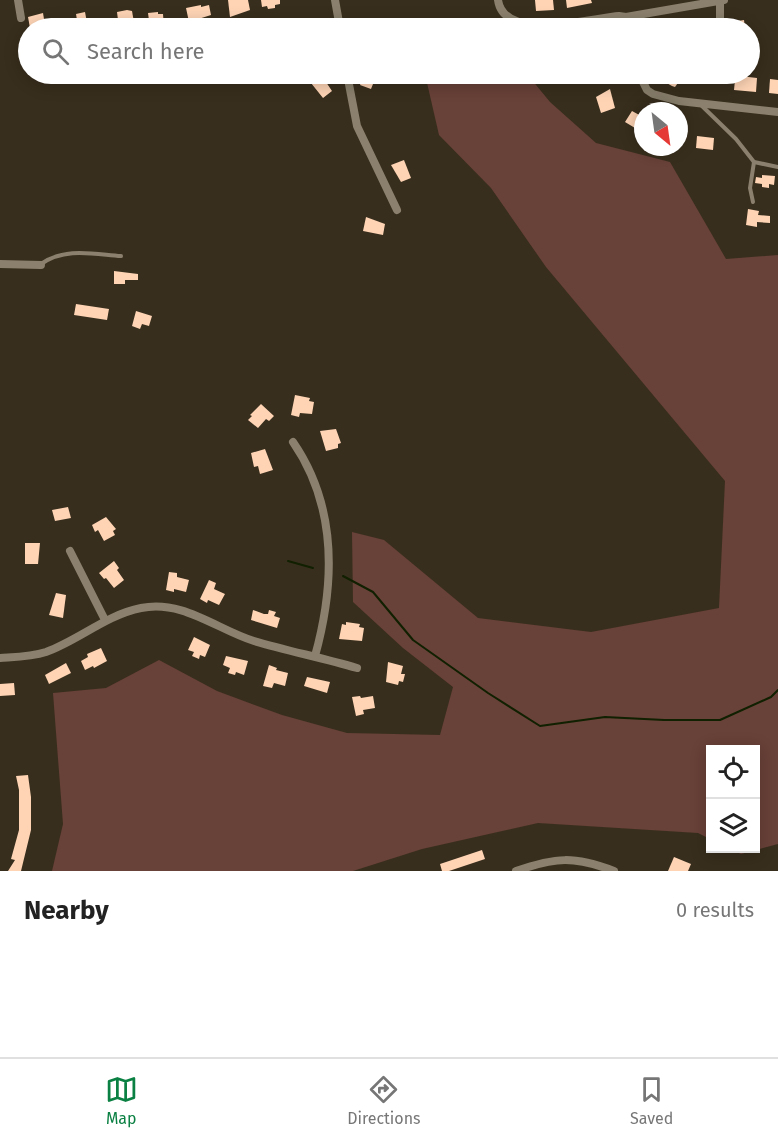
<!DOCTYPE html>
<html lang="en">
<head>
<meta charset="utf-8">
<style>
  body { margin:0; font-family:"Fira Sans",sans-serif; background:#f2f2f2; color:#222 }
  .controls { position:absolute; right:18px; bottom:18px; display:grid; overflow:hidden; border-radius:0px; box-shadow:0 3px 15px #0003 }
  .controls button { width:54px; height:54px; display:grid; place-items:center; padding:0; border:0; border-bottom:2px solid #e0e0e0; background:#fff; color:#222; font:30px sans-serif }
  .compass { position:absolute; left:634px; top:102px; width:54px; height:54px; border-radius:50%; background:#fff; box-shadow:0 3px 15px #0003; rotate:151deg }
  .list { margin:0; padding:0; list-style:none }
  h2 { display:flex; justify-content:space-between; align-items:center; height:78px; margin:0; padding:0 24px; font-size:26px }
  h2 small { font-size:20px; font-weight:400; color:#767676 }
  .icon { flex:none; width:33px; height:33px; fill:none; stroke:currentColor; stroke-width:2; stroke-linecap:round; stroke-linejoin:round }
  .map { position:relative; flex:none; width:778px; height:871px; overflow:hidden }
  .search { position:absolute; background:#fff; box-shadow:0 3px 15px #0003; left:18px; right:18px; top:18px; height:66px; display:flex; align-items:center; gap:15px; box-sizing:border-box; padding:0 21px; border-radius:33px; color:#767676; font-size:22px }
  .sheet { height:186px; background:#fff }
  nav { display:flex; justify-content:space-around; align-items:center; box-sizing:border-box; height:84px; border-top:2px solid #e0e0e0; background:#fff; font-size:16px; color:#767676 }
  nav a { display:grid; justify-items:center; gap:3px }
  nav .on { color:#0b8043 }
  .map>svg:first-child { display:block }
  .green { fill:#684138 }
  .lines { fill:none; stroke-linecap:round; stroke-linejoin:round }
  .stream { stroke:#102000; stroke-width:2 }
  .building { fill:#fed4b5 }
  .service { stroke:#8b806d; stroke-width:4 }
  .minor { stroke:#8b806d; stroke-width:8 }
</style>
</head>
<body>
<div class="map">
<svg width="778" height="871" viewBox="0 0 778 871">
  <rect width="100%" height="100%" fill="#382e1d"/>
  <polygon class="green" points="425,74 527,74 550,102 596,143 670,162 726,259 778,255 778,844 741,854 730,849 756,848 756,750 710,750 710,839 698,833 538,823 422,849 353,871 52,871 63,824 53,693 106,688 159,660 217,691 282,715 347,733 440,735 453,687 403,648 353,602 352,532 384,540 478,618 591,632 719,608 725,481 546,267 491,188 439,135"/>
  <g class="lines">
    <g class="stream">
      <polyline points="288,561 313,568"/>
      <polyline points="343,576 373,592 413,640 488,693 540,726 605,717 664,720 720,720 771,697 778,690"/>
    </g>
  </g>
  <g class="building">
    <polygon points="228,0 248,0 250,10 230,17"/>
    <polygon points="261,0 280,0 280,4 275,5 275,8 268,9 267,6 262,7"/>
    <polygon points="535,0 553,0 554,10 536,11"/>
    <polygon points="566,0 591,0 592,3 567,8"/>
    <polygon points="201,5 201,7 209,5 211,15 189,22 186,8"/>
    <polygon points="127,10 132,11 135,28 119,28 117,12"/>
    <polygon points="85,12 88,28 64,28 63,23 77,20 76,14"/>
    <polygon points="158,12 158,14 163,14 164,28 150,28 148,13"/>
    <polygon points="43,13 45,25 30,28 28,17"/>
    <polygon points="744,20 745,28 726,28 726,23"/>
    <polygon points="322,74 327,80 326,82 332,91 323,98 311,83"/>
    <polygon points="364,74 377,74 371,89 360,85"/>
    <polygon points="651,74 673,74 680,80 675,87 672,86"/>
    <polygon points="740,76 757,78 756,92 734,90 735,80 739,80"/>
    <polygon points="770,79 778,80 778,94 769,93"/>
    <polygon points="610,89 615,108 601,113 596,97"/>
    <polygon points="632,111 643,117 643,129 637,125 635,128 625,122"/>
    <polygon points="697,136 714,138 713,150 696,148"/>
    <polygon points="404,160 411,178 401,182 391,165"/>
    <polygon points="762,175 775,176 774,185 769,184 769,188 762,187 762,184 755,183 756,177 762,178"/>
    <polygon points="748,209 759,211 758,215 770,216 770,223 757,222 757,227 746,225"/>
    <polygon points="366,217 385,224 383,235 363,231"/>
    <polygon points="114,271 138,274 138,280 125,280 125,284 114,284"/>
    <polygon points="76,304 109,309 107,320 74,315"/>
    <polygon points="136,311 152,316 149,326 142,324 140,329 132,326"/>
    <polygon points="295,395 310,398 309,401 314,402 312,414 300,413 299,417 291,415"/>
    <polygon points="261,404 274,416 269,421 266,419 258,428 248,420 252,416 250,415"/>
    <polygon points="336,429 341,443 338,444 338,448 326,451 320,431"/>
    <polygon points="265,449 273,470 260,474 258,466 254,467 251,453"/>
    <polygon points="68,507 71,518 55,521 52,510"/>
    <polygon points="106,517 116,529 113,531 115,535 104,541 98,530 95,532 92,525"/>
    <polygon points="25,543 40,543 38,564 25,564"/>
    <polygon points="114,561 119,568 117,570 124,580 114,588 106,578 104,579 99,573"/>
    <polygon points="169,572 177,573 177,577 189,580 186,592 174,589 174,592 166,590"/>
    <polygon points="209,580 216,583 214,589 225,594 219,605 208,600 207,603 200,599"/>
    <polygon points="56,593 66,595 63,618 49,615"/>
    <polygon points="253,610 264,614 268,614 269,610 276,612 274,616 280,618 277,628 251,620"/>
    <polygon points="346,622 360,624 359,627 364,628 362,641 339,639 342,624 346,625"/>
    <polygon points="194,637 210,645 205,657 200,655 199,659 192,656 194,652 188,650"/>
    <polygon points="101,648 107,661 94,668 93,666 85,670 81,661 88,657 87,654"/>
    <polygon points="226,656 248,661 244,675 236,672 235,675 228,673 230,668 223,665"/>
    <polygon points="388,662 403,666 401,674 405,674 403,682 399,681 398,685 386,682"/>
    <polygon points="66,663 71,673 49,684 45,675"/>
    <polygon points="269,665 277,668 276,670 288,673 285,686 274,683 272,688 263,686"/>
    <polygon points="307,677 330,682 327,693 304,686"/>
    <polygon points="14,683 15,695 0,696 0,684"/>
    <polygon points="360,696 361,698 373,696 375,708 363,710 364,714 356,716 352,697"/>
    <polygon points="28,775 31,797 31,830 21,871 8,871 15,860 11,859 19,830 19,790 16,776"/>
    <polygon points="482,850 485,859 449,871 442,871 440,864"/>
    <polygon points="674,857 691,864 688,871 668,871"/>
  </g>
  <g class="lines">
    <g class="service">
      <polyline points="702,106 736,139 754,162 778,167"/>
      <polyline points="753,202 750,188 754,162"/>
      <path d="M41,264C65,247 93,254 121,256"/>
    </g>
    <g class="minor">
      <polyline points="18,0 21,18"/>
      <polyline points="335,0 340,28"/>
      <path d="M498,0C504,43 591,18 619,16L626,17L631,28"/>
      <polyline points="720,1 720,28"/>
      <polyline points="626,17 724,0"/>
      <polyline points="347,74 357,126 397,210"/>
      <polyline points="639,74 647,90 653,94 679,101 778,112"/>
      <polyline points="0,264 41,265"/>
      <path d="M293,442C337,506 335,584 315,656"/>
      <polyline points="70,551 105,620"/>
      <path d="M0,658C15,657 31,657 46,652C79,640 106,615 141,608C182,599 218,630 254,641C288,651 323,658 357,668"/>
      <path d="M516,871C556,857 574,856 614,871"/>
    </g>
  </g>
</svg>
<div class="controls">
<button><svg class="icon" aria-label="locate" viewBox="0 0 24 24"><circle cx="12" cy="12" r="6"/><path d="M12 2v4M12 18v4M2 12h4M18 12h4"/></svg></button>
<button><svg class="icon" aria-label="layers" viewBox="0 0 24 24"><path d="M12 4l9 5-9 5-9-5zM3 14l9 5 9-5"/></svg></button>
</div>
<svg class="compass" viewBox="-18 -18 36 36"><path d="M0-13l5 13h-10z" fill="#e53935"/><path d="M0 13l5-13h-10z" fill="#767676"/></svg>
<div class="search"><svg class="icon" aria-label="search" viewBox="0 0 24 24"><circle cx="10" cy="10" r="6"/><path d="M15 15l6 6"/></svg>Search here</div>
</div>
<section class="sheet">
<h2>Nearby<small>0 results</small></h2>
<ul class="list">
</ul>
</section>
<nav>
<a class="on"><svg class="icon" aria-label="map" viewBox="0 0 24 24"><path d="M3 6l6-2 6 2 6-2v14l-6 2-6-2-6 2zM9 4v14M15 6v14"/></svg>Map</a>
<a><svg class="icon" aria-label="directions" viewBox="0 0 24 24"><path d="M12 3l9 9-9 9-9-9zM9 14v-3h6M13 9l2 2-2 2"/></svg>Directions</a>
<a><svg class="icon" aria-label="saved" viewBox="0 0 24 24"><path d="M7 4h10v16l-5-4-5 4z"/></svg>Saved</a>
</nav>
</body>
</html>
